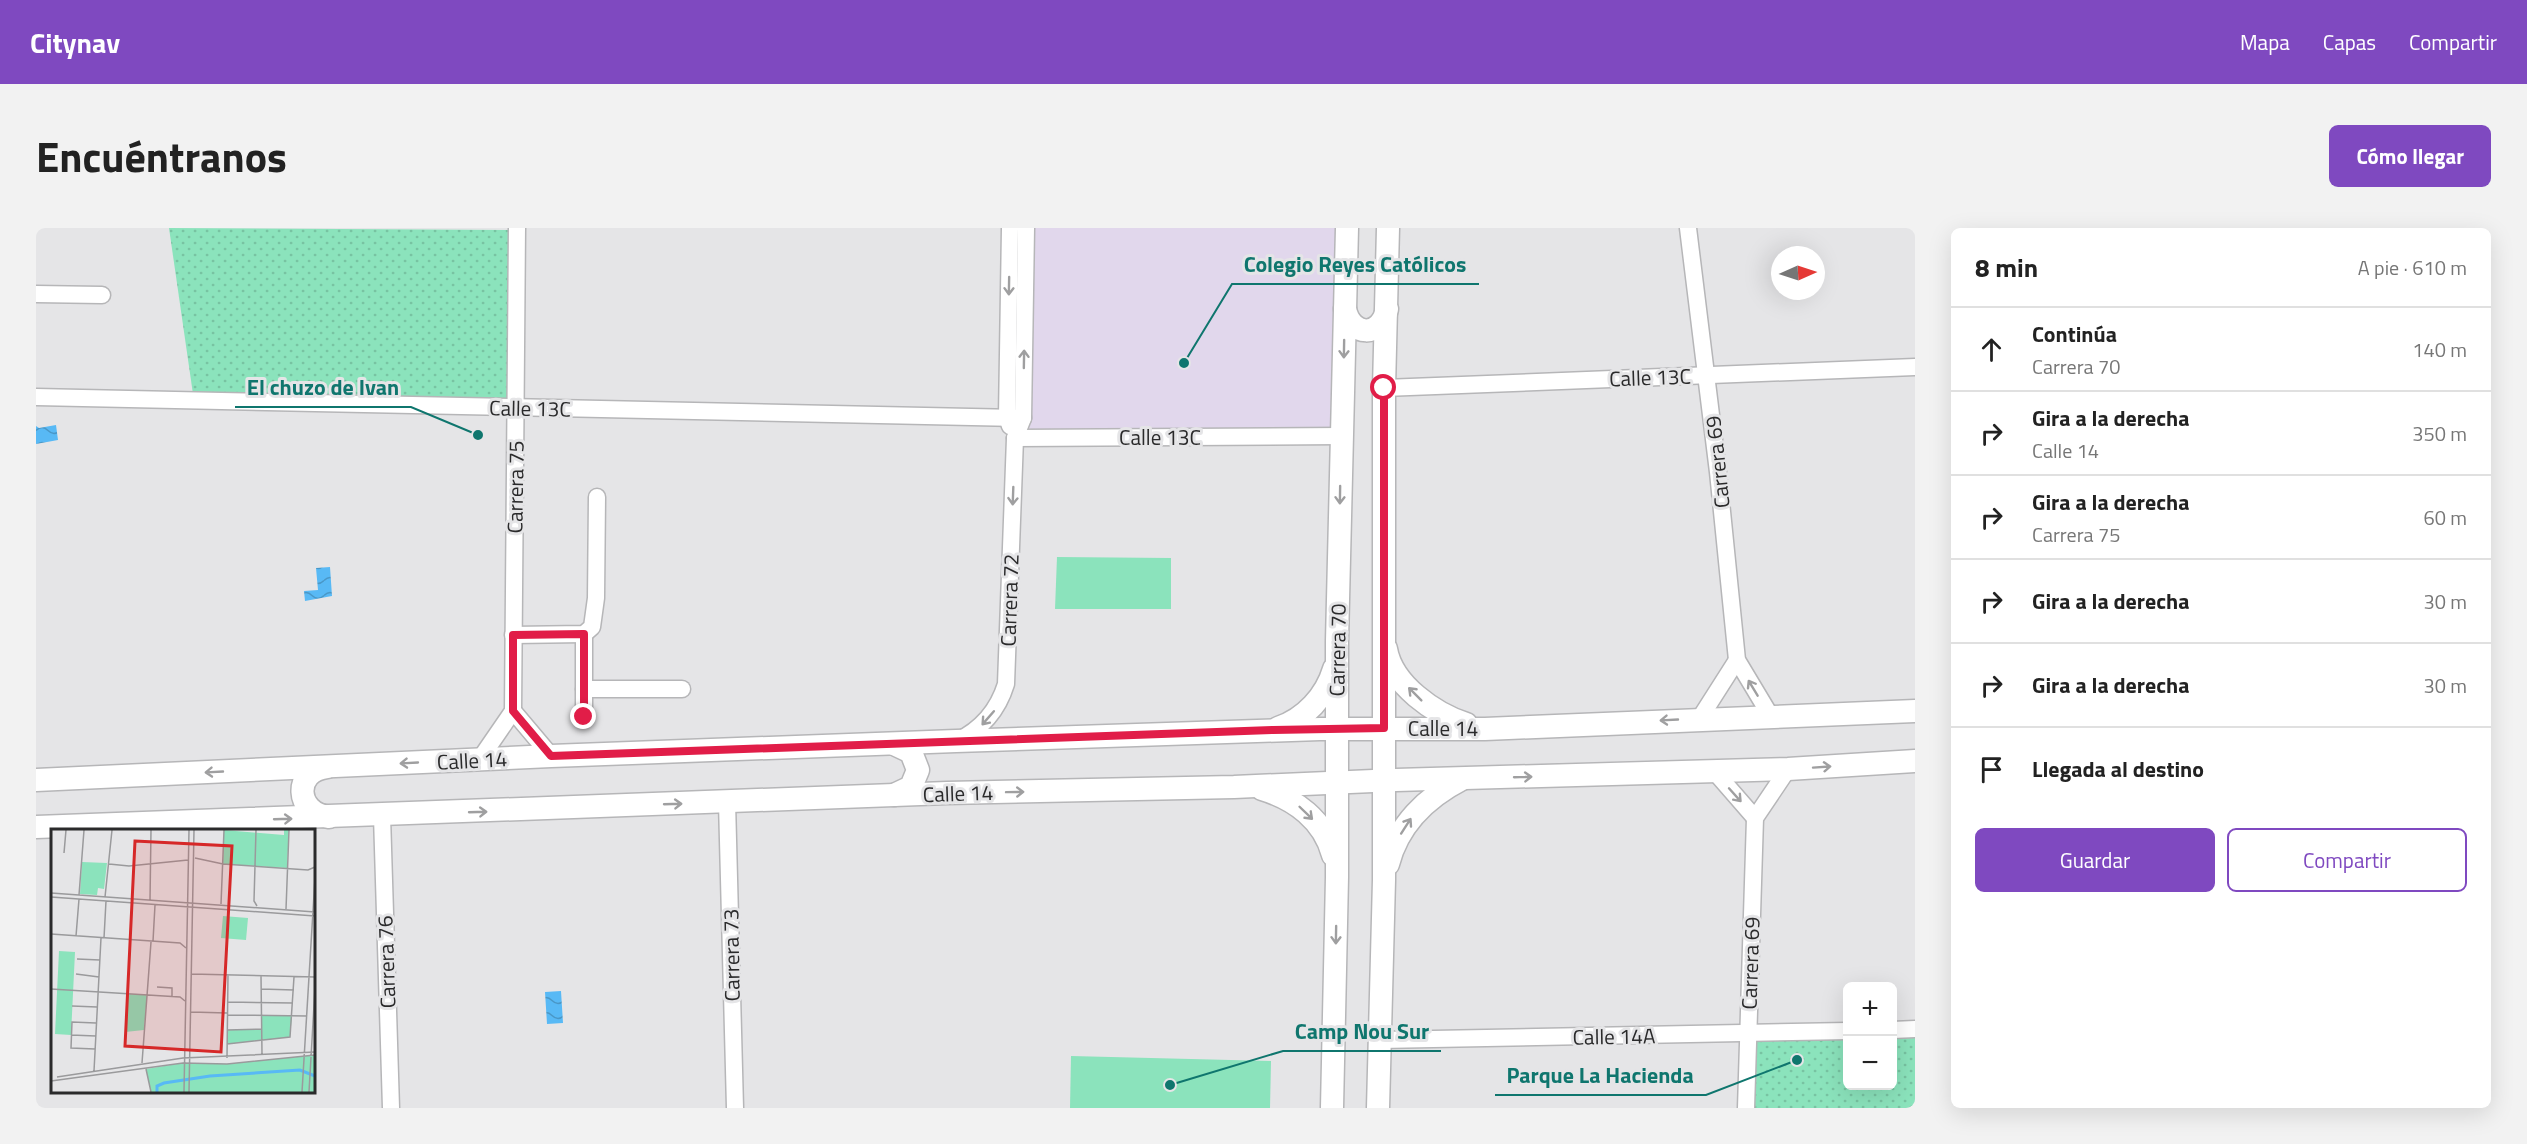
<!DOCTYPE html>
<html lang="es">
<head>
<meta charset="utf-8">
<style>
  body { margin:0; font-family:"Titillium Web",sans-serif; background:#f2f2f2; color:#222 }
  .controls { position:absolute; right:18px; bottom:18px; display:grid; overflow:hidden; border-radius:9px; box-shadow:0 6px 24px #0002 }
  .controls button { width:54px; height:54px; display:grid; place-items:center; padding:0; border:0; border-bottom:2px solid #e0e0e0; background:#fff; color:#222; font:30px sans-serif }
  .compass { position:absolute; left:1735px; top:18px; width:54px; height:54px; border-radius:50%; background:#fff; box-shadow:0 6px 24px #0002; rotate:87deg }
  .stop { position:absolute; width:18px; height:18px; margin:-14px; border:4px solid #e11d48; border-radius:50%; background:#fff }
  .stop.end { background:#e11d48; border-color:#fff; box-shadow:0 2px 6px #0008 }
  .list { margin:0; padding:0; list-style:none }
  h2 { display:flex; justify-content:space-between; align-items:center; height:78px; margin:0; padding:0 24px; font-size:26px }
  h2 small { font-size:20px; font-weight:400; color:#767676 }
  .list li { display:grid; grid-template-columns:39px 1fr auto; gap:18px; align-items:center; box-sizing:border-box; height:84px; padding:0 24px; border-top:2px solid #e0e0e0 }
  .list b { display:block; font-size:22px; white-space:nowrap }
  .list p { margin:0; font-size:20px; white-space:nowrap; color:#767676 }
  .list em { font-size:20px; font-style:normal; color:#767676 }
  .actions { display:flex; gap:12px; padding:18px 24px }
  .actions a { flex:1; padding:14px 0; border:2px solid #7f49c0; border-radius:9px; text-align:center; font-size:21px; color:#7f49c0 }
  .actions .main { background:#7f49c0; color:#fff }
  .icon { flex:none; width:33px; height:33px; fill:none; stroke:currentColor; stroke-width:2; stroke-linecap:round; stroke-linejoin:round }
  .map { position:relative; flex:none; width:1879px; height:880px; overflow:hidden; border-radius:9px }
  header { display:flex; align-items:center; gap:36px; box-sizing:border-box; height:84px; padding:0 30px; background:#7f49c0; color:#fff }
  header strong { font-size:28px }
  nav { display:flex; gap:33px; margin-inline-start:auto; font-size:21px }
  .intro { display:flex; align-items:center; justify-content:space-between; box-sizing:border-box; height:144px; padding:0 36px }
  h1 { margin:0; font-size:42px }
  .button { padding:15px 27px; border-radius:9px; background:#7f49c0; color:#fff; font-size:21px; font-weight:700 }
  main { display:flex; gap:36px; padding:0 36px }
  aside { flex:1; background:#fff; border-radius:9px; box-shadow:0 6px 24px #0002 }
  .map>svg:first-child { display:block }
  .education { fill:#e1d7ec }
  .grass { fill:#8be3bc }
  .park { fill:url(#park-dots) }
  .water { fill:url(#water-waves) }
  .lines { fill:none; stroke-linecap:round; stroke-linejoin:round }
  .street-casing { stroke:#b6b6b8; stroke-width:19 }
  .secondary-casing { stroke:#b6b6b8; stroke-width:25 }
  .street { stroke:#fff; stroke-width:16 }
  .secondary { stroke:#fff; stroke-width:22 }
  .oneway { stroke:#9f9fa0 }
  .route { stroke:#e11d48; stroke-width:8 }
  .labels { text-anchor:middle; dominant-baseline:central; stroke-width:6; stroke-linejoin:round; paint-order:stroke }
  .street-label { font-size:21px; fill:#2a2a2b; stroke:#e5e5e7 }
  .inset-river { fill:none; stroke:#58b9f5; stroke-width:3 }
  .inset-road { fill:none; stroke:#9a9a9c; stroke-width:1.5 }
  .view { fill:#d62828; fill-opacity:0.15; stroke:#d62828; stroke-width:3 }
  .inset-edge { fill:none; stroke:#2a2a2b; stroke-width:3 }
  .leader { fill:none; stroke:#0f766e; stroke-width:2 }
  .callout-dot { fill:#0f766e; stroke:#e5e5e7; stroke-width:2 }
  .callout-label { font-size:22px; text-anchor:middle; font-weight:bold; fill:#0f766e; stroke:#e5e5e7; stroke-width:6; stroke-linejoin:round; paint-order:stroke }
</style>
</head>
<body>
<header>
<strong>Citynav</strong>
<nav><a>Mapa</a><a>Capas</a><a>Compartir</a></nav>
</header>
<div class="intro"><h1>Encuéntranos</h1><a class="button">Cómo llegar</a></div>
<main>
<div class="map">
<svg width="1879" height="880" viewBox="0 0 1879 880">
  <defs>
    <pattern id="park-dots" width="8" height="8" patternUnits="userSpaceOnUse" patternTransform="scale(1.5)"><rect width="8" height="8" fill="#8be3bc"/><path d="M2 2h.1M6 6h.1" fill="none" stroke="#78c3a2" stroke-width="1.8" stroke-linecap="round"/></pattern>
    <pattern id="water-waves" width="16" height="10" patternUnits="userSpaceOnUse" patternTransform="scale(1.5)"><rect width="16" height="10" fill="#58b9f5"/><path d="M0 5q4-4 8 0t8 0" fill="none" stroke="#4997c7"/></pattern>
  </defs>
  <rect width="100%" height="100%" fill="#e5e5e7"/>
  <polygon class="education" points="990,0 1311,0 1306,208 979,210"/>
  <g class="grass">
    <polygon points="1021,329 1135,330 1135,381 1019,381"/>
    <polygon points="1035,828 1235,833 1234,880 1034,880"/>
  </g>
  <g class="park">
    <polygon points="133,0 481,2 480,179 158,173"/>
    <polygon points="1879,801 1879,880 1710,880 1712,806 1811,803 1812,858 1856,858 1857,802"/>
  </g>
  <g class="water">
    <polygon points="20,197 22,212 0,216 0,198 3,200"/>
    <polygon points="294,339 296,368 269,373 268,363 282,362 280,340"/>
    <polygon points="525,763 527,795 511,796 509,764"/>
  </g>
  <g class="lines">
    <g class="street-casing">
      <g id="street">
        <polyline points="974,0 971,189 974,198"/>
        <polyline points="1652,0 1682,244 1701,432 1734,487"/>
        <polyline points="0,66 66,67"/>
        <polyline points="1348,160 1879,139"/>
        <polyline points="0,169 987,190"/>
        <polyline points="979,210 1306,208"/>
        <polyline points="548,406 548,489"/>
        <polyline points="477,407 548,406 556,399 560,370 561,269"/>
        <polyline points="548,461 646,461"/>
        <polyline points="477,483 515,528"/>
        <polyline points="1664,490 1701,432"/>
        <path d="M921,513C946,501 962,482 970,456L979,210L987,190L990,0"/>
        <polyline points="444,531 477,483 481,0"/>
        <polyline points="1679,544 1719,590"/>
        <polyline points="691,574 699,880"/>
        <polyline points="346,588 355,880"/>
        <polyline points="1856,802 1879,801"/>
        <polyline points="1344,812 1812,803"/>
        <polyline points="1710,880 1719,590 1752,541"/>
      </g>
    </g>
    <g class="secondary-casing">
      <g id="secondary">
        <path d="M1309,81C1315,109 1345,110 1351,81"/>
        <path d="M1350,421C1356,457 1399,486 1430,496"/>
        <path d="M1242,500C1269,491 1290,468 1298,441"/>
        <polyline points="858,516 875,524 882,542 875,559 858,567"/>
        <path d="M291,539C257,543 259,585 293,589"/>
        <polyline points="0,552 515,528 920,513 1284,501 1449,501 1879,483"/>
        <path d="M1226,561C1259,571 1288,592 1297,627"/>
        <polyline points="0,599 911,565 1198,559 1360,552 1752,541 1879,533"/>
        <path d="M1352,636C1362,597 1391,569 1426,551"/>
        <polyline points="1296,880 1301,649 1301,413 1311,0"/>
        <polyline points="1342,880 1348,652 1348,160 1352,0"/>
      </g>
    </g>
    <use href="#street" class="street"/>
    <use href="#secondary" class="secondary"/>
  </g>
  <defs><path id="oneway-shaft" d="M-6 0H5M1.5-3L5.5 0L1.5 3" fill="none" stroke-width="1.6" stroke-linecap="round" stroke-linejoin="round" transform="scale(1.5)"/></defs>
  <g class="oneway">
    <use href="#oneway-shaft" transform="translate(973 58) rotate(91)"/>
    <use href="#oneway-shaft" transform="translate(1308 121) rotate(91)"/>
    <use href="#oneway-shaft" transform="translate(988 131) rotate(-89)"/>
    <use href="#oneway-shaft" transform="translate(1304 267) rotate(91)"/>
    <use href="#oneway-shaft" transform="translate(977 268) rotate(92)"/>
    <use href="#oneway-shaft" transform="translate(1717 460) rotate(-121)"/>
    <use href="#oneway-shaft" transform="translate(1379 466) rotate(-135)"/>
    <use href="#oneway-shaft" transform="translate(952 490) rotate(131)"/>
    <use href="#oneway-shaft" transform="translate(1633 492) rotate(177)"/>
    <use href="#oneway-shaft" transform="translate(373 535) rotate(177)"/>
    <use href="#oneway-shaft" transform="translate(1786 539) rotate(-4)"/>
    <use href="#oneway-shaft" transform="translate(178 544) rotate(177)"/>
    <use href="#oneway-shaft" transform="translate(1487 549) rotate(-2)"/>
    <use href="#oneway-shaft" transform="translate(979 564) rotate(-1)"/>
    <use href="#oneway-shaft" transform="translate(1699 567) rotate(48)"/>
    <use href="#oneway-shaft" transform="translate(637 576) rotate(-2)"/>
    <use href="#oneway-shaft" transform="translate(442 584) rotate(-2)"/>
    <use href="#oneway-shaft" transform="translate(1270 585) rotate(44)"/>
    <use href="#oneway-shaft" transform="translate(247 591) rotate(-2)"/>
    <use href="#oneway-shaft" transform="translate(1370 598) rotate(-57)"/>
    <use href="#oneway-shaft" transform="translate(1300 707) rotate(91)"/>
  </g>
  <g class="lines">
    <polyline class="route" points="548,489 548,406 477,407 477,483 515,528 1237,502 1348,500 1348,160"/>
  </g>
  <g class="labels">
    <g class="street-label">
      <text transform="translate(1614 149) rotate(-2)">Calle 13C</text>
      <text transform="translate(494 180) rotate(1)">Calle 13C</text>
      <text x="1124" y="209">Calle 13C</text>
      <text transform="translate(1681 234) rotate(-96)">Carrera 69</text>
      <text transform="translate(479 259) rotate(-89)">Carrera 75</text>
      <text transform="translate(973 372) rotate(-88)">Carrera 72</text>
      <text transform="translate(1301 422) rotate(-89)">Carrera 70</text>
      <text x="1407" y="500">Calle 14</text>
      <text transform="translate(436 532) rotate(-3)">Calle 14</text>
      <text transform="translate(922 565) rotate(-2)">Calle 14</text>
      <text transform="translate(695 727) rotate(-91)">Carrera 73</text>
      <text transform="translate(350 734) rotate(-92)">Carrera 76</text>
      <text transform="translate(1714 735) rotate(-88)">Carrera 69</text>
      <text transform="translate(1578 808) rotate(-1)">Calle 14A</text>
    </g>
  </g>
  <g transform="translate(15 601)">
    <rect width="264" height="264" fill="#e5e5e7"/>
    <path d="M172,87L197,89L195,111L170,109Z" fill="#8be3bc"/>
    <path d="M173,1L233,6V1H238L236,39L172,35ZM31,33L56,34L53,60L47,59L46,66L29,65ZM8,122L24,123L20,206L4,205ZM77,165L96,166L93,201L74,203ZM210,187H241L239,208L176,215V201L210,200ZM264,226V263H100L95,240L132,234L176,235Z" fill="#8be3bc"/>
    <path class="inset-river" d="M106,263V257L113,254L159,247L249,241L264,247"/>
    <path class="inset-road" d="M205,1L203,72L206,77M13,24L15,1M144,29L172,35L257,41L264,38M58,35L78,37L137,31M0,64L264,83M28,66L33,1M0,68L264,87M54,68L61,1M99,71L100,1M170,75L173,1M235,80L238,1M0,105L129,114L135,119M25,107L28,70M53,109L55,72M102,112L104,76M26,130L49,131M25,145L48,148M140,145L264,148M210,147L211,225M106,158L121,159V168M0,160L129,168L134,172M210,160L243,161M177,173L242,174M21,177L46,178M140,183L176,184M176,186L256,187M176,201L211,200M20,206L45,207M176,215L239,208L243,148M44,220L20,219L21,193L45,194M176,229L177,146M91,234L100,113M95,240L100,263M43,242L50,109M6,248L132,229L264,223M0,252L132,234L176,235L264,226M133,263L138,1M138,263L143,1M251,263L264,49M258,263L264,159"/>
    <path class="view" d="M84,12L181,17L170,223L74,217Z"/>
    <rect width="264" height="264" class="inset-edge"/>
  </g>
  <path class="leader" d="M1148 135L1196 56H1443M442 207L375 179H199M1134 857L1247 823H1405M1761 832L1670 867H1459"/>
  <g class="callout-dot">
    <circle cx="1148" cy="135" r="6"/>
    <circle cx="442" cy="207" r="6"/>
    <circle cx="1134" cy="857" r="6"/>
    <circle cx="1761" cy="832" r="6"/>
  </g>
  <g class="callout-label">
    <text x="1319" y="44">Colegio Reyes Católicos</text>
    <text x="287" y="167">El chuzo de Ivan</text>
    <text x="1326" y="811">Camp Nou Sur</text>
    <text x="1564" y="855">Parque La Hacienda</text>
  </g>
</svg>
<div class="controls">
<button>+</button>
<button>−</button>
</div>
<svg class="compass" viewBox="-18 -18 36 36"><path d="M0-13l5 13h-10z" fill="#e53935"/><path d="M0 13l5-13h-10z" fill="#767676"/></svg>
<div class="stop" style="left:1348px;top:160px"></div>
<div class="stop end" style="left:548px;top:489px"></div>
</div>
<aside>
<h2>8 min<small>A pie · 610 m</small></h2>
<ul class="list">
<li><svg class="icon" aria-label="ahead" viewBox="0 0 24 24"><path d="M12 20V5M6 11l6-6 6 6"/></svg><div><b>Continúa</b><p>Carrera 70</p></div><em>140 m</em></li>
<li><svg class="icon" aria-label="right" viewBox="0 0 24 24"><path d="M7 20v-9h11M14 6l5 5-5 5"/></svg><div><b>Gira a la derecha</b><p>Calle 14</p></div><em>350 m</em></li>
<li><svg class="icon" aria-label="right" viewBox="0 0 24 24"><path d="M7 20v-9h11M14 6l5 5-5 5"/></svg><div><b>Gira a la derecha</b><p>Carrera 75</p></div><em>60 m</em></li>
<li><svg class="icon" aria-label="right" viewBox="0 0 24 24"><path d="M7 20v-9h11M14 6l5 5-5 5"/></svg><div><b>Gira a la derecha</b></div><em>30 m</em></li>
<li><svg class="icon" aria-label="right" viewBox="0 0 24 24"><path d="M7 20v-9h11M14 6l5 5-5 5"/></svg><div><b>Gira a la derecha</b></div><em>30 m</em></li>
<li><svg class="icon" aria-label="arrive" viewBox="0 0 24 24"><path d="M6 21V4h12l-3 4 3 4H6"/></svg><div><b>Llegada al destino</b></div></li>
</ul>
<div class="actions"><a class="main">Guardar</a><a>Compartir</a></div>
</aside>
</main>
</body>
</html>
